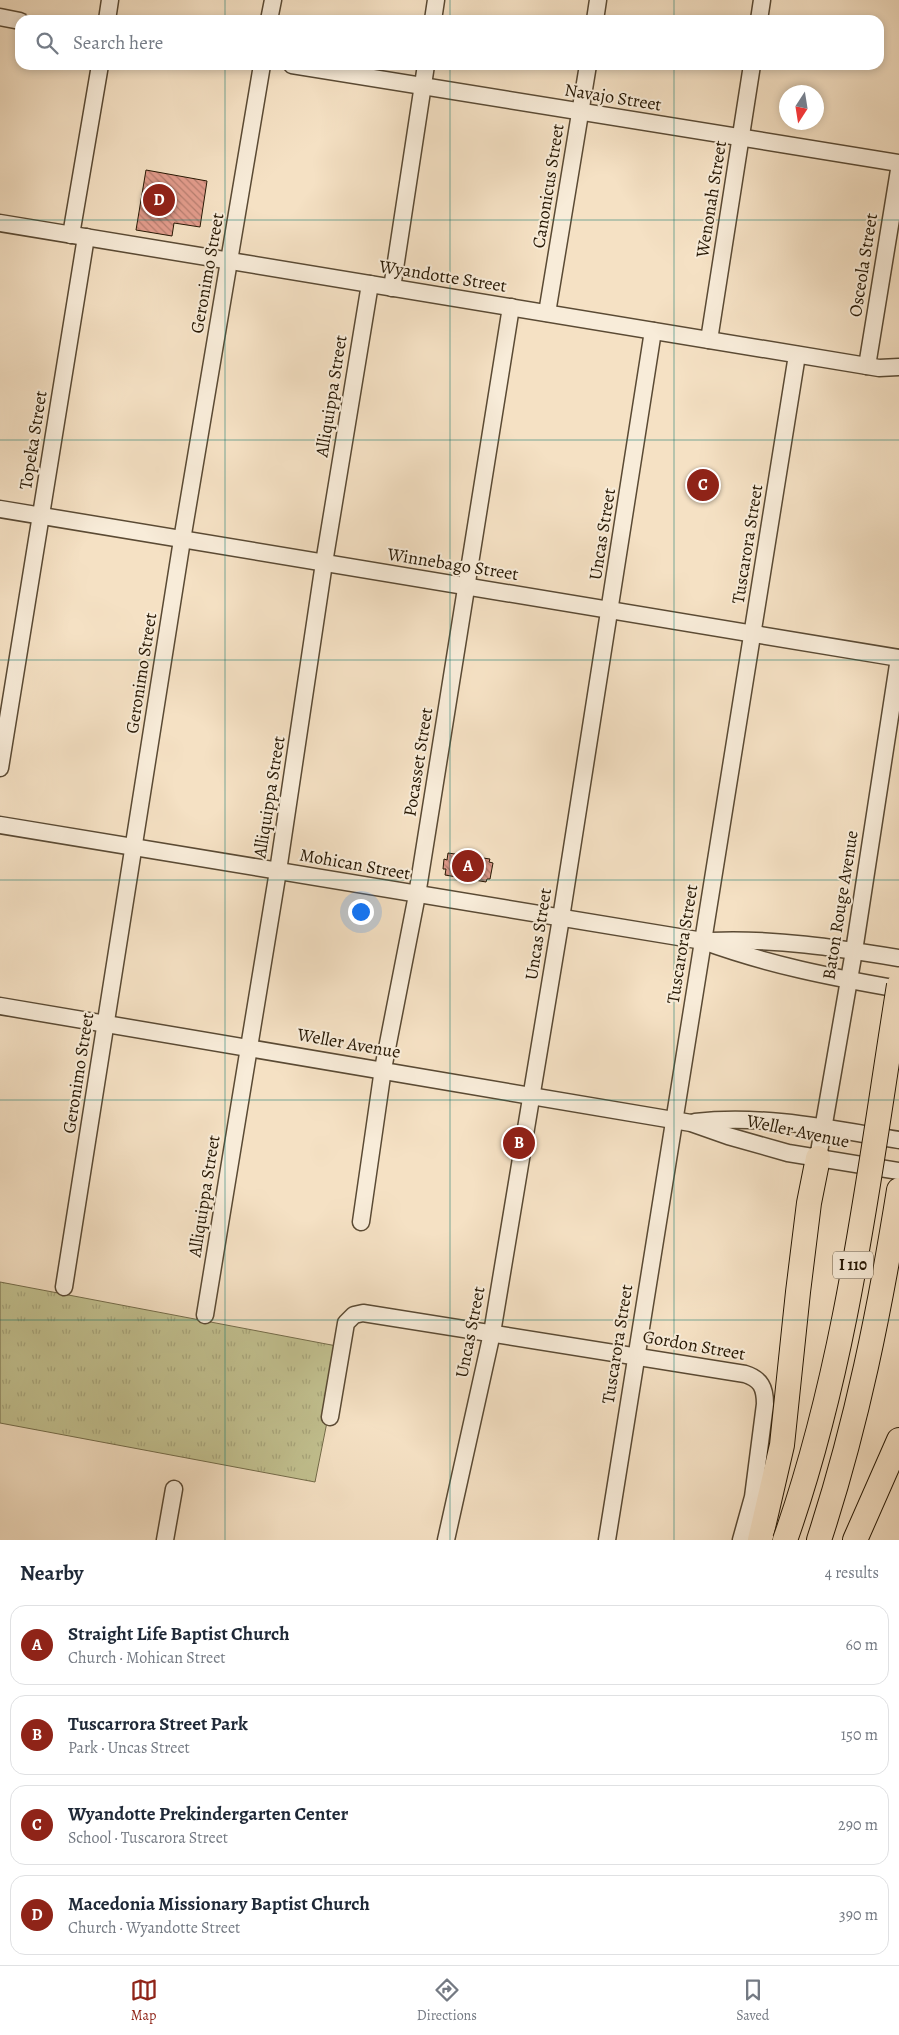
<!DOCTYPE html>
<html lang="en">
<head>
<meta charset="utf-8">
<style>
  body { margin:0; font-family:Alegreya,serif; background:#f6f6f7; color:#1f2937 }
  .compass { position:absolute; left:779px; top:85px; width:45px; height:45px; border-radius:50%; background:#fff; box-shadow:0 2px 8px #0003; rotate:192deg }
  .you { position:absolute; left:360px; top:911px; width:18px; height:18px; margin:-12px; border:4px solid #fff; border-radius:50%; background:#1a73e8; box-shadow:0 0 0 8px #1a73e833 }
  .badge { display:grid; place-items:center; width:32px; height:32px; border-radius:50%; background:#8f2418; color:#fff; font-size:16px; font-weight:700 }
  .pin { position:absolute; translate:-50% -50%; border:2px solid #fff; box-shadow:0 1px 5px #0006 }
  .list { margin:0; padding:0; list-style:none }
  h2 { display:flex; justify-content:space-between; align-items:center; height:65px; margin:0; padding:0 20px; font-size:21px }
  h2 small { font-size:16px; font-weight:400; color:#747a83 }
  .list li { display:grid; grid-template-columns:32px 1fr auto; gap:15px; align-items:center; box-sizing:border-box; height:80px; margin:0 10px 10px; padding:0 10px; border:1px solid #e0e1e3; border-radius:15px }
  .list b { display:block; font-size:19px; white-space:nowrap }
  .list p { margin:0; font-size:16px; white-space:nowrap; color:#747a83 }
  .list em { font-size:16px; font-style:normal; color:#747a83 }
  .icon { flex:none; width:28px; height:28px; fill:none; stroke:currentColor; stroke-width:2; stroke-linecap:round; stroke-linejoin:round }
  .map { position:relative; flex:none; width:899px; height:1540px; overflow:hidden }
  .search { position:absolute; background:#fff; box-shadow:0 2px 8px #0003; left:15px; right:15px; top:15px; height:55px; display:flex; align-items:center; gap:12px; box-sizing:border-box; padding:0 18px; border-radius:15px; color:#747a83; font-size:19px }
  .sheet { height:425px; background:#fff }
  nav { display:flex; justify-content:space-around; align-items:center; box-sizing:border-box; height:70px; border-top:1px solid #e0e1e3; background:#fff; font-size:14px; color:#747a83 }
  nav a { display:grid; justify-items:center; gap:2px }
  nav .on { color:#8f2418 }
  .map>svg:first-child { display:block }
  .park { fill:url(#park-tufts); stroke:#746c4a }
  .building { fill:url(#building-back-hatch); stroke:#271804 }
  .lines { fill:none; stroke-linecap:round; stroke-linejoin:round }
  .minor-casing { stroke:#5a4a34; stroke-width:19 }
  .highway-casing { stroke:#271804; stroke-width:26 }
  .minor { stroke:#f8ecd9; stroke-width:16 }
  .highway { stroke:#f5e1c4; stroke-width:24 }
  .highway-bridge-casing { stroke:#271804; stroke-width:26; stroke-linecap:butt }
  .highway-bridge { stroke:#f5e1c4; stroke-width:24 }
  .grid { fill:none; stroke:#0f766e; stroke-width:1; stroke-opacity:0.55 }
  .labels { text-anchor:middle; dominant-baseline:central; stroke-width:4; stroke-linejoin:round; paint-order:stroke }
  .shield { fill:#f8ecd9; stroke:#665844; stroke-width:1 }
  .shield-label { font-size:16px; font-weight:bold; fill:#271804 }
  .street-label { font-size:18px; fill:#271804; stroke:#f8ecd9 }
</style>
</head>
<body>
<div class="map">
<svg width="899" height="1540" viewBox="0 0 899 1540">
  <defs>
    <pattern id="park-tufts" width="24" height="20" patternUnits="userSpaceOnUse" patternTransform="scale(1.25)"><rect width="24" height="20" fill="#c2c190"/><path d="M3 7l-1-3M5 7V3M7 7l1-3M15 17l-1-3M17 17v-4M19 17l1-3" fill="none" stroke="#a7a57b"/></pattern>
    <pattern id="building-back-hatch" width="6" height="6" patternUnits="userSpaceOnUse" patternTransform="scale(1.25)"><rect width="6" height="6" fill="#e29c8c"/><path d="M-1 5l2 2M0 0l6 6M5-1l2 2" fill="none" stroke="#b77e70"/></pattern>
  </defs>
  <rect width="100%" height="100%" fill="#f5e1c4"/>
  <filter id="stains"><feTurbulence type="fractalNoise" baseFrequency=".004" numOctaves="4"/><feColorMatrix values="0 0 0 0 .2 0 0 0 0 .09 0 0 0 0 .02 0 0 0 .5 -.17"/></filter>
  <radialGradient id="worn" r=".72"><stop offset=".6" stop-color="#630" stop-opacity="0"/><stop offset="1" stop-color="#630" stop-opacity=".3"/></radialGradient>
  <polygon class="park" points="0,1282 342,1347 315,1482 0,1423"/>
  <g class="building">
    <polygon points="146,170 207,181 200,227 174,223 172,236 136,230"/>
    <polygon points="448,853 490,859 489,862 493,863 490,879 487,879 486,882 445,875 446,869 443,869 444,859 447,860"/>
  </g>
  <g class="lines">
    <g class="minor-casing">
      <g id="minor">
        <polyline points="0,17 20,21"/>
        <polyline points="107,20 110,0"/>
        <polyline points="269,20 273,0"/>
        <polyline points="433,20 436,0"/>
        <polyline points="595,20 598,0"/>
        <polyline points="759,20 762,0"/>
        <polyline points="292,65 899,163"/>
        <polyline points="0,223 879,368 899,367"/>
        <polyline points="71,235 100,65"/>
        <polyline points="392,288 426,65"/>
        <polyline points="547,313 588,65"/>
        <polyline points="709,340 752,65"/>
        <polyline points="867,366 899,170"/>
        <polyline points="0,509 899,658"/>
        <polyline points="0,768 86,237"/>
        <path d="M0,825L703,941C769,965 830,977 899,989"/>
        <path d="M710,941C774,938 837,948 899,958"/>
        <polyline points="0,1006 691,1123 728,1136 788,1153 899,1171"/>
        <path d="M695,1122C763,1114 832,1129 899,1140"/>
        <polyline points="818,1158 854,951 899,658"/>
        <polyline points="361,1222 383,1069 417,895 511,307"/>
        <polyline points="64,1287 182,540 262,65"/>
        <polyline points="205,1315 278,871 324,563 370,284"/>
        <path d="M330,1417L346,1323L354,1315L363,1313L745,1374C761,1379 765,1388 765,1404L753,1497L741,1540"/>
        <polyline points="165,1540 174,1489"/>
        <polyline points="446,1540 492,1333 561,918 653,331"/>
        <polyline points="607,1540 797,355"/>
      </g>
    </g>
    <g class="highway-casing">
      <g id="highway">
        <polyline points="760,1540 782,1445 798,1292 809,1203 818,1158"/>
        <path d="M819,1540C857,1424 880,1309 899,1190"/>
        <polyline points="855,1540 899,1440"/>
      </g>
    </g>
    <use href="#minor" class="minor"/>
    <use href="#highway" class="highway"/>
    <g class="highway-bridge-casing">
      <path id="highway-bridge" d="M785,1540C848,1362 869,1171 899,985"/>
    </g>
    <use href="#highway-bridge" class="highway-bridge"/>
  </g>
  <path class="grid" d="M225,0V20M450,0V20M674,0V20M225,65V1540M450,65V1540M674,65V1540M0,220H899M0,440H899M0,660H899M0,880H899M0,1100H899M0,1320H899"/>
  <g class="labels">
    <rect class="shield" x="833" y="1251.5" width="40" height="27" rx="4"/>
    <g class="shield-label">
      <text x="853" y="1265">I 110</text>
    </g>
    <g class="street-label">
      <text transform="translate(613 97) rotate(9)">Navajo Street</text>
      <text transform="translate(548 186) rotate(-81)">Canonicus Street</text>
      <text transform="translate(711 199) rotate(-81)">Wenonah Street</text>
      <text transform="translate(863 265) rotate(-81)">Osceola Street</text>
      <text transform="translate(207 273) rotate(-80)">Geronimo Street</text>
      <text transform="translate(443 276) rotate(9)">Wyandotte Street</text>
      <text transform="translate(331 396) rotate(-81)">Alliquippa Street</text>
      <text transform="translate(33 440) rotate(-81)">Topeka Street</text>
      <text transform="translate(602 534) rotate(-81)">Uncas Street</text>
      <text transform="translate(747 544) rotate(-81)">Tuscarora Street</text>
      <text transform="translate(453 564) rotate(9)">Winnebago Street</text>
      <text transform="translate(141 673) rotate(-81)">Geronimo Street</text>
      <text transform="translate(418 762) rotate(-81)">Pocasset Street</text>
      <text transform="translate(269 797) rotate(-81)">Alliquippa Street</text>
      <text transform="translate(355 864) rotate(10)">Mohican Street</text>
      <text transform="translate(840 905) rotate(-81)">Baton Rouge Avenue</text>
      <text transform="translate(538 934) rotate(-81)">Uncas Street</text>
      <text transform="translate(682 944) rotate(-81)">Tuscarora Street</text>
      <text transform="translate(349 1043) rotate(10)">Weller Avenue</text>
      <text transform="translate(78 1073) rotate(-81)">Geronimo Street</text>
      <text transform="translate(798 1131) rotate(12)">Weller Avenue</text>
      <text transform="translate(204 1196) rotate(-81)">Alliquippa Street</text>
      <text transform="translate(470 1332) rotate(-79)">Uncas Street</text>
      <text transform="translate(617 1344) rotate(-81)">Tuscarora Street</text>
      <text transform="translate(694 1345) rotate(10)">Gordon Street</text>
    </g>
  </g>
  <rect width="100%" height="100%" filter="url(#stains)"/>
  <rect width="100%" height="100%" fill="url(#worn)"/>
</svg>
<svg class="compass" viewBox="-18 -18 36 36"><path d="M0-13l5 13h-10z" fill="#e53935"/><path d="M0 13l5-13h-10z" fill="#747a83"/></svg>
<div class="you"></div>
<div class="pin badge" style="left:468px;top:866px">A</div>
<div class="pin badge" style="left:519px;top:1143px">B</div>
<div class="pin badge" style="left:703px;top:485px">C</div>
<div class="pin badge" style="left:159px;top:200px">D</div>
<div class="search"><svg class="icon" aria-label="search" viewBox="0 0 24 24"><circle cx="10" cy="10" r="6"/><path d="M15 15l6 6"/></svg>Search here</div>
</div>
<section class="sheet">
<h2>Nearby<small>4 results</small></h2>
<ul class="list">
<li><span class="badge">A</span><div><b>Straight Life Baptist Church</b><p>Church · Mohican Street</p></div><em>60 m</em></li>
<li><span class="badge">B</span><div><b>Tuscarrora Street Park</b><p>Park · Uncas Street</p></div><em>150 m</em></li>
<li><span class="badge">C</span><div><b>Wyandotte Prekindergarten Center</b><p>School · Tuscarora Street</p></div><em>290 m</em></li>
<li><span class="badge">D</span><div><b>Macedonia Missionary Baptist Church</b><p>Church · Wyandotte Street</p></div><em>390 m</em></li>
</ul>
</section>
<nav>
<a class="on"><svg class="icon" aria-label="map" viewBox="0 0 24 24"><path d="M3 6l6-2 6 2 6-2v14l-6 2-6-2-6 2zM9 4v14M15 6v14"/></svg>Map</a>
<a><svg class="icon" aria-label="directions" viewBox="0 0 24 24"><path d="M12 3l9 9-9 9-9-9zM9 14v-3h6M13 9l2 2-2 2"/></svg>Directions</a>
<a><svg class="icon" aria-label="saved" viewBox="0 0 24 24"><path d="M7 4h10v16l-5-4-5 4z"/></svg>Saved</a>
</nav>
</body>
</html>
